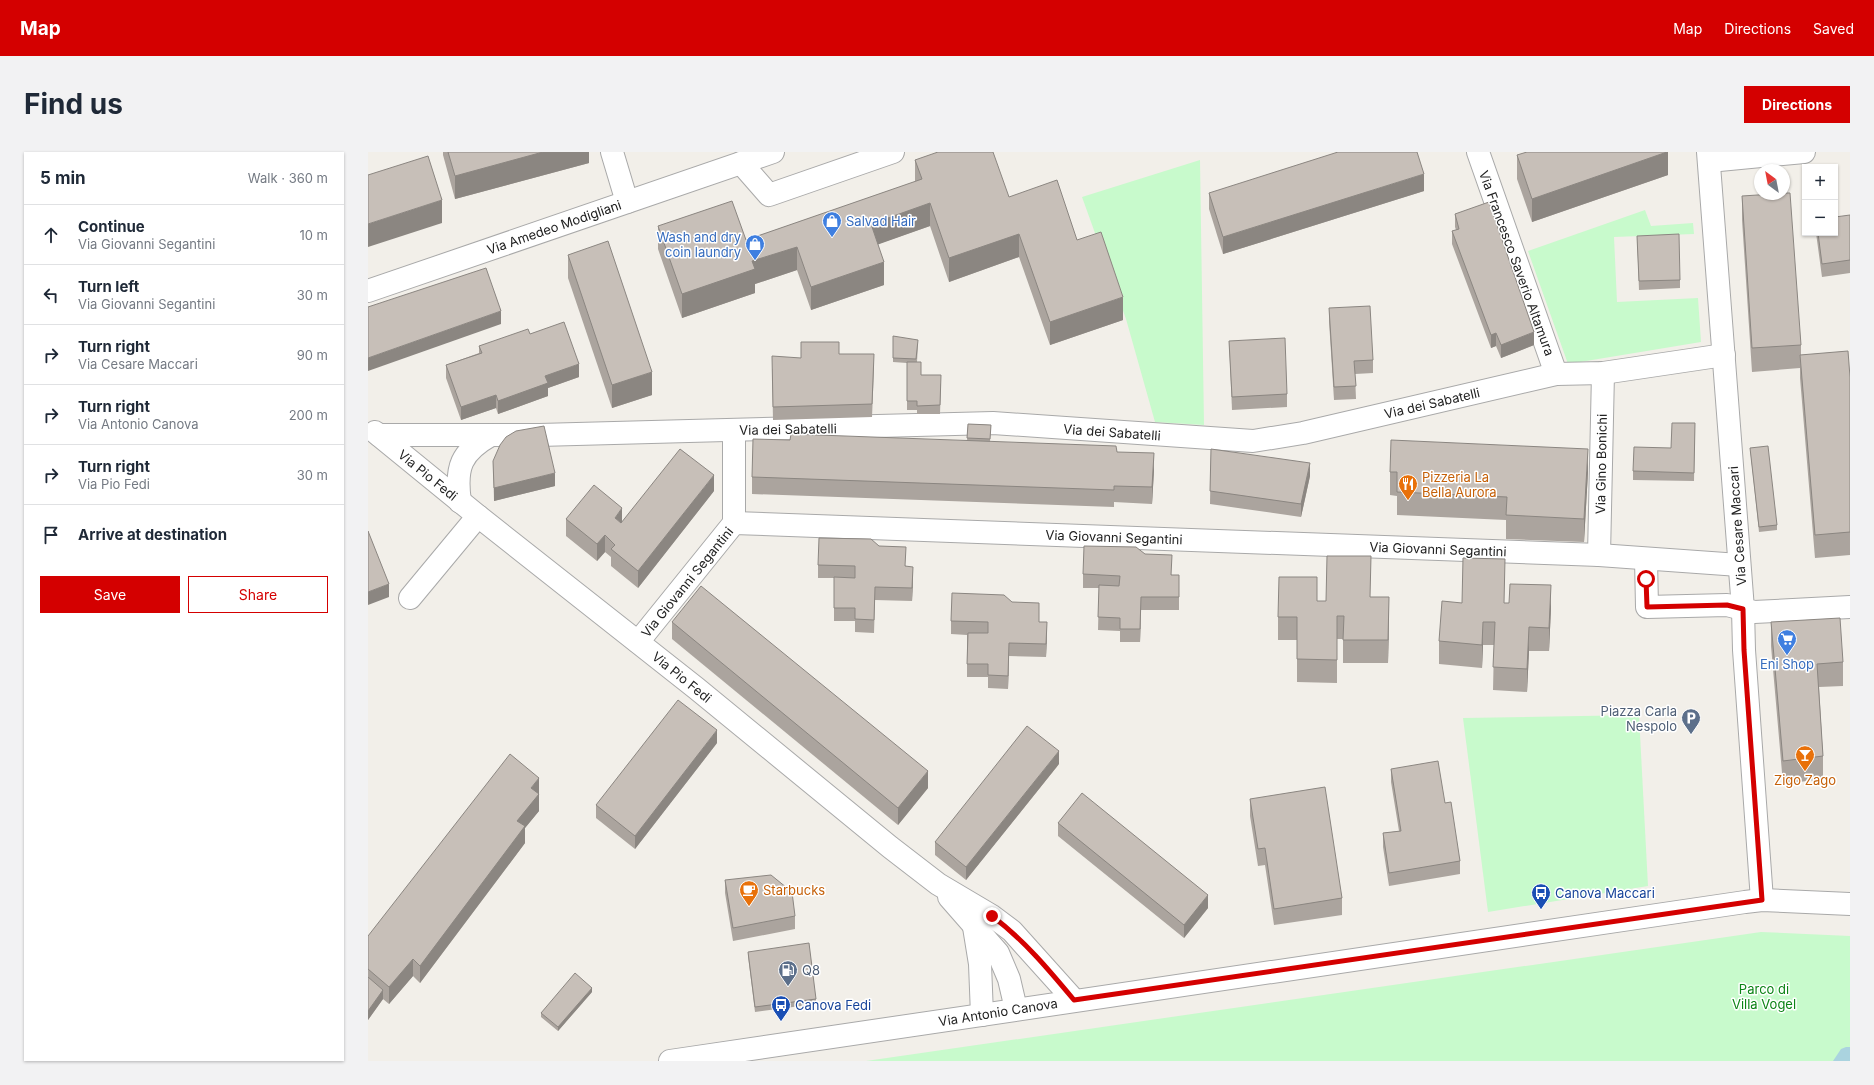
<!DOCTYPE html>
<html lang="en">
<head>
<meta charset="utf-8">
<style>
  body { margin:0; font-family:Inter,sans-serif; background:#f2f2f3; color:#1f2937 }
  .controls { position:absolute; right:12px; top:12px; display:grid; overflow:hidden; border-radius:0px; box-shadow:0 1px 3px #0004 }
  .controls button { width:36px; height:36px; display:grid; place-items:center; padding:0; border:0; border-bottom:1px solid #e0e1e3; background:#fff; color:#1f2937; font:20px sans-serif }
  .compass { position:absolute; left:1386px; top:12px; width:36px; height:36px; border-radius:50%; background:#fff; box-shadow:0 1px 3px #0004; rotate:328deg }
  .stop { position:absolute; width:12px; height:12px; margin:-9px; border:3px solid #d40000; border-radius:50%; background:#fff }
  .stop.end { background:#d40000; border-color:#fff; box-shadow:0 1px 4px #0008 }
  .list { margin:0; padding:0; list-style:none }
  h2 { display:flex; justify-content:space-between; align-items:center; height:52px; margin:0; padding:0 16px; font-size:17px }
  h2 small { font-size:13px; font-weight:400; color:#747a83 }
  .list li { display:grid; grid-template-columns:26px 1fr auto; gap:12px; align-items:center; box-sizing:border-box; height:60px; padding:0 16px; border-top:1px solid #e0e1e3 }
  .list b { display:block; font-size:15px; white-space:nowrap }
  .list p { margin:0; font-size:13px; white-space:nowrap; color:#747a83 }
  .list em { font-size:13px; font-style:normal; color:#747a83 }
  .actions { display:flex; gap:8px; padding:12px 16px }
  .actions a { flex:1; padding:9px 0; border:1px solid #d40000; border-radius:0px; text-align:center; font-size:14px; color:#d40000 }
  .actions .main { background:#d40000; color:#fff }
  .icon { flex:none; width:22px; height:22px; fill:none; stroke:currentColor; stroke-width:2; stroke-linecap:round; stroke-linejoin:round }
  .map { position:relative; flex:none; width:1482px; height:909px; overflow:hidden; border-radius:0px }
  header { display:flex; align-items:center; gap:24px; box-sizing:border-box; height:56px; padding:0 20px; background:#d40000; color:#fff }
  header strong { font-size:19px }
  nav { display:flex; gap:22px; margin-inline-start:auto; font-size:14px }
  .intro { display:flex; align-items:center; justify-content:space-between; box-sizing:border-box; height:96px; padding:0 24px }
  h1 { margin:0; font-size:28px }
  .button { padding:10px 18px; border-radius:0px; background:#d40000; color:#fff; font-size:14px; font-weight:700 }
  main { display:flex; gap:24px; padding:0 24px }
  aside { flex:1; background:#fff; border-radius:0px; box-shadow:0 1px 3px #0004 }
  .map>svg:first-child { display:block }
  .park { fill:#c8facc }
  .water { fill:#aad3df }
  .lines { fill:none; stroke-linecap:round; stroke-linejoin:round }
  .minor-casing { stroke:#a9a9a9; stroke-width:24 }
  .minor { stroke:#fff; stroke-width:22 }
  .wall { fill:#aba49e }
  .shaded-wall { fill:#8b8681 }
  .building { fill:#c7bfb8; stroke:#8b8681 }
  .route { stroke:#d40000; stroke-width:5 }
  .labels { text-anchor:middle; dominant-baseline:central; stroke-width:3; stroke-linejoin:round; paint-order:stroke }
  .shop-label { font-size:13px; fill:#366cbe; stroke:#fff; text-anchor:start }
  .street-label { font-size:13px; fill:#222; stroke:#fff }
  .food-label { font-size:13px; fill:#c56008; stroke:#fff; text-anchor:start }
  .service-label { font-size:13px; fill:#4e5e75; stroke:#fff; text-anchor:end }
  .transit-label { font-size:13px; fill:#164399; stroke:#fff; text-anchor:start }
  .park-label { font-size:13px; fill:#0c8416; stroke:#fff }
</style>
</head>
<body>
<header>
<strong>Map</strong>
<nav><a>Map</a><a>Directions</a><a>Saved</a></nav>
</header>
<div class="intro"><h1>Find us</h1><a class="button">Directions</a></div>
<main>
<aside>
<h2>5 min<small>Walk · 360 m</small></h2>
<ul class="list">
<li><svg class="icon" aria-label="ahead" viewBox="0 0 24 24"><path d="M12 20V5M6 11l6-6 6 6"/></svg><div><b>Continue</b><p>Via Giovanni Segantini</p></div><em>10 m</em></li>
<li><svg class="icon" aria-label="left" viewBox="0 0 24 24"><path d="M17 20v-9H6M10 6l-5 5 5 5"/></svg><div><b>Turn left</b><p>Via Giovanni Segantini</p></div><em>30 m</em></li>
<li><svg class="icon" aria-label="right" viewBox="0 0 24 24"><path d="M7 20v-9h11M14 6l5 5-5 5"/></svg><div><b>Turn right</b><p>Via Cesare Maccari</p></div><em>90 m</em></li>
<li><svg class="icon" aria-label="right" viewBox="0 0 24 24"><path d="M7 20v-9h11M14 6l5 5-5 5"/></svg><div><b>Turn right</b><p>Via Antonio Canova</p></div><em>200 m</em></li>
<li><svg class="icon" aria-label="right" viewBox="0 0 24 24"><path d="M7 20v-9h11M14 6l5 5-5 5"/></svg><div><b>Turn right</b><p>Via Pio Fedi</p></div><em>30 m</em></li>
<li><svg class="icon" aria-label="arrive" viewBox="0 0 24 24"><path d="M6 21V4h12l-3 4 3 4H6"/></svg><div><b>Arrive at destination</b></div></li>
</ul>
<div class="actions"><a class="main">Save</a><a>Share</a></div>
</aside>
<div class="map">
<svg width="1482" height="909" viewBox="0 0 1482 909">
  <rect width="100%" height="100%" fill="#f2efe9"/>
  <g class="park">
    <polygon points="832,8 836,273 787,270 758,167 714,45"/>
    <polygon points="1277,58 1283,74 1325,71 1326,82 1246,85 1249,150 1330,146 1333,190 1200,212 1160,99"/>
    <polygon points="1271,563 1280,734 1120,760 1095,566"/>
    <polygon points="1393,780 1482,784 1482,909 498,909"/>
  </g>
  <polygon class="water" points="1478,895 1482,895 1482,909 1465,909 1473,897"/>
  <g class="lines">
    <g class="minor-casing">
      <g id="minor">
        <polyline points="244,0 259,50"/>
        <polyline points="1110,0 1188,222"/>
        <polyline points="1340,0 1375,457 1376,498 1394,748"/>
        <polyline points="1341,9 1436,0"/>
        <polyline points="373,11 401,43 525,0"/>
        <polyline points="0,139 405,0"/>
        <polyline points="7,280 110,364 328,536 522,695 570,732 624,764 644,779 706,848"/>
        <polyline points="11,283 171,283 625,271 885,289 935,281 1188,222 1235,221 1356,203"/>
        <path d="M92,350C87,315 93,300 123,283"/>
        <polyline points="366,371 366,278"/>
        <polyline points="1231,403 1235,221"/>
        <polyline points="1278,407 1279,455 1359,453 1386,460 1482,455"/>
        <polyline points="42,446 110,364"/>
        <polyline points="270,490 366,371 1231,403 1371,413"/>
        <polyline points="581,745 630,801 641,827 648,857"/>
        <polyline points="606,775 612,812 614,863"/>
        <polyline points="302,909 1377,750 1394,748 1482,752"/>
      </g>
    </g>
    <use href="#minor" class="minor"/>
  </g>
  <g class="wall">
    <polygon points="75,0 221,0 221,11 87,47 75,3"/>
    <polygon points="1300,0 1300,23 1164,70 1149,27 1149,3"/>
    <polygon points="547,8 641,45 709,88 755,168 682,193 651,105 581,130 562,74 510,92 516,133 443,158 429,118 387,132 387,141 314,166 290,97 290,74 378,88 547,30"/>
    <polygon points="1056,39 855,102 841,57 841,41"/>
    <polygon points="1374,44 1433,193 1433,203 1482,225 1482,403 1447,406 1432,226 1432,216 1384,220 1374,68"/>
    <polygon points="1087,62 1166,193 1133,206 1128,194 1123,196 1084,92 1084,79 1088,78 1087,75"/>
    <polygon points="1482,63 1482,121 1454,125 1448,81 1467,81"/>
    <polygon points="1269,84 1312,128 1312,136 1271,138"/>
    <polygon points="200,103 284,243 244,256 200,126"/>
    <polygon points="961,156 1005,208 1005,221 987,222 988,247 966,248 961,169"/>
    <polygon points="162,182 211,225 180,236 180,244 130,262 128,256 93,268 78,226 78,213 111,201 111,194"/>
    <polygon points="525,184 550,192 549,210 553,223 573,232 572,262 549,262 549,258 539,258 539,211 525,210"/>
    <polygon points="861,189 919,242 919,255 864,258"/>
    <polygon points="471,202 506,216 504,265 405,268 404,217 433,206"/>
    <polygon points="1327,271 1326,329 1265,328 1265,319 1303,296"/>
    <polygon points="600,272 623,273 622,290 749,300 786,318 784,352 746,350 746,355 384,342 384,325 599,289"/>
    <polygon points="1382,296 1409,373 1409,378 1391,380"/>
    <polygon points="843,297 942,324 933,365 842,352"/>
    <polygon points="125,309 187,334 126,349"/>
    <polygon points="1022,320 1220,320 1216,390 1138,387 1138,368 1029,363 1029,344 1022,343"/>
    <polygon points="346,339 270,436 243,414 243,405 237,400 229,409 198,384 198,367 254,370"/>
    <polygon points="511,394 538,414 545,428 544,449 507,448 506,481 487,480 487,469 466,469 466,426 450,426 450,413"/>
    <polygon points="777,402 804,423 811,436 811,458 773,458 772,490 752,490 752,479 730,478 731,436 715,436 715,422"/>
    <polygon points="1002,445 1021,468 1020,511 975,511 975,487 969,487 969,531 929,530 929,488 910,488 910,465 958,449"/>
    <polygon points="644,450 671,470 679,483 678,505 641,504 640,537 620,536 620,525 599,525 599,483 583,482 583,469"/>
    <polygon points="1094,451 1137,451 1183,456 1181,499 1161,499 1159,540 1125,538 1126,493 1115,493 1114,516 1071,512 1071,489"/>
    <polygon points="304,470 560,636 530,673 304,487"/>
    <polygon points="1403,470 1475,510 1475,534 1451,535 1455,604 1455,627 1415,632 1403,494"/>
    <polygon points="349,591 267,697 228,666 228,653"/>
    <polygon points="691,612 598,728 567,703 567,690"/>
    <polygon points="1023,617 1077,651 1092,709 1092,722 1021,734 1015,695 1015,681 1031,679 1023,630"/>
    <polygon points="171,642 171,659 157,676 157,691 52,831 45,824 21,852 15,847 0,868 0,784"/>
    <polygon points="882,647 974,746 974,763 906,773 897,713 890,714 882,664"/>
    <polygon points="690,671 840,756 816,786 690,684"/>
    <polygon points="357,728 427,764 427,777 365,789 357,741"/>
    <polygon points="380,800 448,847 448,852 387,860 380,804"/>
    <polygon points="224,840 190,879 173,865 173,861"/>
  </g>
  <g class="shaded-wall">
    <polygon points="175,0 221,0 221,11 87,47 87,24"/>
    <polygon points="1299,0 1300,0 1300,23 1164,70 1164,47"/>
    <polygon points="1056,22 1056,39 855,102 855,85"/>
    <polygon points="74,48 74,71 0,95 0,72"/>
    <polygon points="562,51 562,74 503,95 503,72"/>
    <polygon points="651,82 651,105 581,130 581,106"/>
    <polygon points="429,95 429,118 387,132 387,141 314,166 314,142 384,109"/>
    <polygon points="516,110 516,133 443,158 443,135"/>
    <polygon points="755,145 755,168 682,193 682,170"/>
    <polygon points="133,159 133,172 0,219 0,206"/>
    <polygon points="1166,180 1166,193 1133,206 1133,193"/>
    <polygon points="1128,181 1128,194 1123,196 1123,183"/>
    <polygon points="211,212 211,225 180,236 180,244 130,262 130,249 177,224"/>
    <polygon points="284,220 284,243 244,256 244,233"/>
    <polygon points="128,243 128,256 93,268 93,255"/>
    <polygon points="1220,297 1220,320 1216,390 1216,367"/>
    <polygon points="786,301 786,318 784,352 784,335"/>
    <polygon points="942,311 942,324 933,365 933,352"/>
    <polygon points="187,321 187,334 126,349 126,336"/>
    <polygon points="346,323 346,339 270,436 270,419"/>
    <polygon points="254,356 254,372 247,366"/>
    <polygon points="237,383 237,400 229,409 229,392"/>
    <polygon points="545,415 545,428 544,449 544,436"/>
    <polygon points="21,432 21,445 0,453 0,440"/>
    <polygon points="1183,433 1183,456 1181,499 1181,476"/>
    <polygon points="773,445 773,458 772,490 772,477"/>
    <polygon points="1021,445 1021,468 1020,511 1020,488"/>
    <polygon points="679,470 679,483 678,505 678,492"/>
    <polygon points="1115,470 1115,493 1114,516 1114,493"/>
    <polygon points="1161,475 1161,499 1159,540 1159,517"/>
    <polygon points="641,491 641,504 640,537 640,524"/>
    <polygon points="349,578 349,591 267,697 267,684"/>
    <polygon points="691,599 691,612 598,728 598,715"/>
    <polygon points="560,619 560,636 530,673 530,656"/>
    <polygon points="171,626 171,659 157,676 157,691 52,831 52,814 149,669 163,636"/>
    <polygon points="840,743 840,756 816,786 816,773"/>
    <polygon points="45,807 45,824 21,852 21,835"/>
    <polygon points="224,836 224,840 190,879 190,875"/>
    <polygon points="15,838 15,847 0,868 0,859"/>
  </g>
  <g class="building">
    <polygon points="80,0 175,0 87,24"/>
    <polygon points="570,0 625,0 641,45 689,28 709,88 733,80 755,145 682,170 651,82 581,106 562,51 503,72 516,110 443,135 429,95 384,109 387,117 314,142 290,74 364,49 378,88 554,27 547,8"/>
    <polygon points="970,0 1049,0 1056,22 855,85 841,41"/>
    <polygon points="1159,0 1299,0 1164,47 1149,3"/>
    <polygon points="60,4 74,48 0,72 0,23"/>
    <polygon points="1416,41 1422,41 1433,193 1384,196 1374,44 1405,42 1416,42"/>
    <polygon points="1121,50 1166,180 1133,193 1128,181 1123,183 1084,79 1091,77 1087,62"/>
    <polygon points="1482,63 1482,108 1454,112 1450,81 1467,81 1467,65"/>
    <polygon points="1311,82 1312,128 1271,129 1269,84"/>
    <polygon points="240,89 284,220 244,233 200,103"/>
    <polygon points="118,116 133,159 0,206 0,155"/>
    <polygon points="1002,154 1005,208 986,209 988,234 966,235 961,156"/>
    <polygon points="196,170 211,212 177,224 180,231 130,249 128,243 93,255 78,213 114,201 111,194 160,177 162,182"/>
    <polygon points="525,184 550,188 548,207 525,206"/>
    <polygon points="917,186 919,242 864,245 861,189"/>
    <polygon points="433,190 471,190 471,202 506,202 504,252 405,255 404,204 433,206"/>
    <polygon points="1480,199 1482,225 1482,380 1447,383 1432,203"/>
    <polygon points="539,210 553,210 553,223 573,223 572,253 549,254 549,249 539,249"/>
    <polygon points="1304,271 1327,271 1326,321 1265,319 1266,295 1303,296"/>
    <polygon points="600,272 623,273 622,287 599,286"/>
    <polygon points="176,274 187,321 126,336 125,309 132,293 138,285 148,279"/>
    <polygon points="423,282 748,294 749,300 786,301 784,335 746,334 746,338 384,325 385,287 422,288"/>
    <polygon points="1023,288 1220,297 1216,367 1138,363 1139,345 1029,340 1029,320 1022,320"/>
    <polygon points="1400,294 1409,373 1391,375 1382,296"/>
    <polygon points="312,297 346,323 270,419 243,397 247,393 237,383 229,392 198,367 226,333 254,356 247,366 253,371"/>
    <polygon points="843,297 942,311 933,352 842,339"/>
    <polygon points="0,379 21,432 0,440"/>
    <polygon points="451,386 503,387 511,394 538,395 537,414 545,415 544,436 507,435 506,468 487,467 487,456 466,456 466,425 487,426 487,414 450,413"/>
    <polygon points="716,394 768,395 777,402 804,403 803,423 811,423 811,445 773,445 772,477 752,477 752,466 730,465 731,433 751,434 752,424 715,422"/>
    <polygon points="959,404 1003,404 1002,445 1021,445 1020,488 975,488 976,464 969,464 969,508 929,507 929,465 910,465 911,425 949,425 949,449 958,449"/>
    <polygon points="1095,406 1137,407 1136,451 1141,451 1142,432 1183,433 1181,476 1161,475 1159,517 1125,515 1127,470 1115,470 1114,493 1071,489 1074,449 1094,451"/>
    <polygon points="333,434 560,619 530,656 304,470"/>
    <polygon points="584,441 636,443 644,450 671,451 671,470 679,470 678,492 641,491 640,524 620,523 620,512 599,512 600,481 620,481 620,470 583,469"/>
    <polygon points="1472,466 1475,510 1449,512 1455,604 1415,609 1403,470"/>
    <polygon points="310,548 349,578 267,684 228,653"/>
    <polygon points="659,574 691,599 598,715 567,690"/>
    <polygon points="142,602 171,626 163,636 171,642 149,669 157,674 52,814 45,807 21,835 0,817 0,784"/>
    <polygon points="1070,609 1077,651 1083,650 1092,709 1021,721 1015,681 1033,679 1023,617"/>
    <polygon points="957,635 974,746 906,757 897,696 890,697 882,647"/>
    <polygon points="714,641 840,743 816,773 690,671"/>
    <polygon points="403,723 424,740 427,764 365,776 357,728"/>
    <polygon points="441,791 448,847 387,855 380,800"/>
    <polygon points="207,821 224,836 190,875 173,861"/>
    <polygon points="0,825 15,838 0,859"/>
  </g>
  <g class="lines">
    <path class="route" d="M624,764C656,788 681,818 706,848L1394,748L1376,498L1375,457L1359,453L1279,455L1278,427"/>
  </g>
  <defs>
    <g id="shop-pin" transform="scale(1)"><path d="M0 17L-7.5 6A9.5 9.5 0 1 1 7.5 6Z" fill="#3f7fe0" stroke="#fff"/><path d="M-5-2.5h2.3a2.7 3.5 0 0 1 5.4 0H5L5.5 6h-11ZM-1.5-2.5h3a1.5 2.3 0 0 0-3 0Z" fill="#fff"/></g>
    <g id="restaurant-pin" transform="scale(1)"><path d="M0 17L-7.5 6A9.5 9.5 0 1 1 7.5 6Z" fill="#e8710a" stroke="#fff"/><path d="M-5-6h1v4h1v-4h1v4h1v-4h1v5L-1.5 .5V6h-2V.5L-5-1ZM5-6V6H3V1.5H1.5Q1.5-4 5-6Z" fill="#fff"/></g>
    <g id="supermarket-pin" transform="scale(1)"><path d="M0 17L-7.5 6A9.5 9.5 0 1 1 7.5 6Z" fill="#3f7fe0" stroke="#fff"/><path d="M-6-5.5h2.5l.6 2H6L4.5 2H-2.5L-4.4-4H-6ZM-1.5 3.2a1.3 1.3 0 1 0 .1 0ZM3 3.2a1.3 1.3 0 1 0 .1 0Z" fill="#fff"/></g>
    <g id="parking-pin" transform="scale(1)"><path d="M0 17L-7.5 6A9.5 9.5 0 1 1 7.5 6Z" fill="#5c6f8a" stroke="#fff"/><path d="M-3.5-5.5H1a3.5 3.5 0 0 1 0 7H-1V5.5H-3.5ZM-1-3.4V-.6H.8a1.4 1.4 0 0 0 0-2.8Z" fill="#fff"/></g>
    <g id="bar-pin" transform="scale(1)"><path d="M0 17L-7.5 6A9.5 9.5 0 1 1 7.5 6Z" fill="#e8710a" stroke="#fff"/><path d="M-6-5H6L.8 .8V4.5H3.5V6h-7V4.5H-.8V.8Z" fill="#fff"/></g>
    <g id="cafe-pin" transform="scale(1)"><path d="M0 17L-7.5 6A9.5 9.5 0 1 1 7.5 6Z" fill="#e8710a" stroke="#fff"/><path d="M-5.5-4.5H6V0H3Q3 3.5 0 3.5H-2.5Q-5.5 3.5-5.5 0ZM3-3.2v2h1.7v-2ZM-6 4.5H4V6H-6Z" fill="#fff"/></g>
    <g id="bus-pin" transform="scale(1)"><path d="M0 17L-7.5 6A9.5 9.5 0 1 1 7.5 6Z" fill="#1a4fb4" stroke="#fff"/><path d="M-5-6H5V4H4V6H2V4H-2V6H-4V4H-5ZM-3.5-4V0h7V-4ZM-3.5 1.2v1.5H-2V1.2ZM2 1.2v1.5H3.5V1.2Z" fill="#fff"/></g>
    <g id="fuel-pin" transform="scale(1)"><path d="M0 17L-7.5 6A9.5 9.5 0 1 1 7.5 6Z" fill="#5c6f8a" stroke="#fff"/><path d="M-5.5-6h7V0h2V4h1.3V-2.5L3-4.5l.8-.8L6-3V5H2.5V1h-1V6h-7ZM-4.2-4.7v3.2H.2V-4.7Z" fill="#fff"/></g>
  </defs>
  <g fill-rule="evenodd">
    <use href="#shop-pin" x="464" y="69"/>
    <use href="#shop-pin" x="387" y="92"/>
    <use href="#restaurant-pin" x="1040" y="332"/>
    <use href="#supermarket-pin" x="1419" y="487"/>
    <use href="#parking-pin" x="1323" y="566"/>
    <use href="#bar-pin" x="1437" y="603"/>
    <use href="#cafe-pin" x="381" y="738"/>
    <use href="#bus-pin" x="1173" y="741"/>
    <use href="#fuel-pin" x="420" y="818"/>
    <use href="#bus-pin" x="413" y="853"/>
  </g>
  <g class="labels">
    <g class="shop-label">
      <text x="478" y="69">Salvad Hair</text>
      <text x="373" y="85" text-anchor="end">Wash and dry<tspan x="373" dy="15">coin laundry</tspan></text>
      <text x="1419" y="512" text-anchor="middle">Eni Shop</text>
    </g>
    <g class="street-label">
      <text transform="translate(186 75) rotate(-19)">Via Amedeo Modigliani</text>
      <text transform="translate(1149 111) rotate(70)">Via Francesco Saverio Altamura</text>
      <text transform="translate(1064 251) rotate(-13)">Via dei Sabatelli</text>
      <text transform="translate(420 277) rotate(-1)">Via dei Sabatelli</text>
      <text transform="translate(744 280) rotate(4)">Via dei Sabatelli</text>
      <text transform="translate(1233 312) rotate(-89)">Via Gino Bonichi</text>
      <text transform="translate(60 323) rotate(39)">Via Pio Fedi</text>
      <text transform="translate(1369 374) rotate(-94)">Via Cesare Maccari</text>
      <text transform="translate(746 385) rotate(2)">Via Giovanni Segantini</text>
      <text transform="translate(1070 397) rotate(2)">Via Giovanni Segantini</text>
      <text transform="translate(319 430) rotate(-51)">Via Giovanni Segantini</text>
      <text transform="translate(314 525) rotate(39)">Via Pio Fedi</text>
      <text transform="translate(630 860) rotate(-9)">Via Antonio Canova</text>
    </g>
    <g class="food-label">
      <text x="1054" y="325">Pizzeria La<tspan x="1054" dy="15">Bella Aurora</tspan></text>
      <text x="1437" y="628" text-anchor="middle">Zigo Zago</text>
      <text x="395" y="738">Starbucks</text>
    </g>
    <g class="service-label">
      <text x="1309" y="559">Piazza Carla<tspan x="1309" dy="15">Nespolo</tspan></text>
      <text x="434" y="818" text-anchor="start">Q8</text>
    </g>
    <g class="transit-label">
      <text x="1187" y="741">Canova Maccari</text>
      <text x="427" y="853">Canova Fedi</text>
    </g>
    <g class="park-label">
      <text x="1396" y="837">Parco di<tspan x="1396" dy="15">Villa Vogel</tspan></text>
    </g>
  </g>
</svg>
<div class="controls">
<button>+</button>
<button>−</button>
</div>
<svg class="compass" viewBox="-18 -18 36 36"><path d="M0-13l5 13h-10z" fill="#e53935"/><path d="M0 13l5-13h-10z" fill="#747a83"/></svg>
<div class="stop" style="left:1278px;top:427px"></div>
<div class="stop end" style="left:624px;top:764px"></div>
</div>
</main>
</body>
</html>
